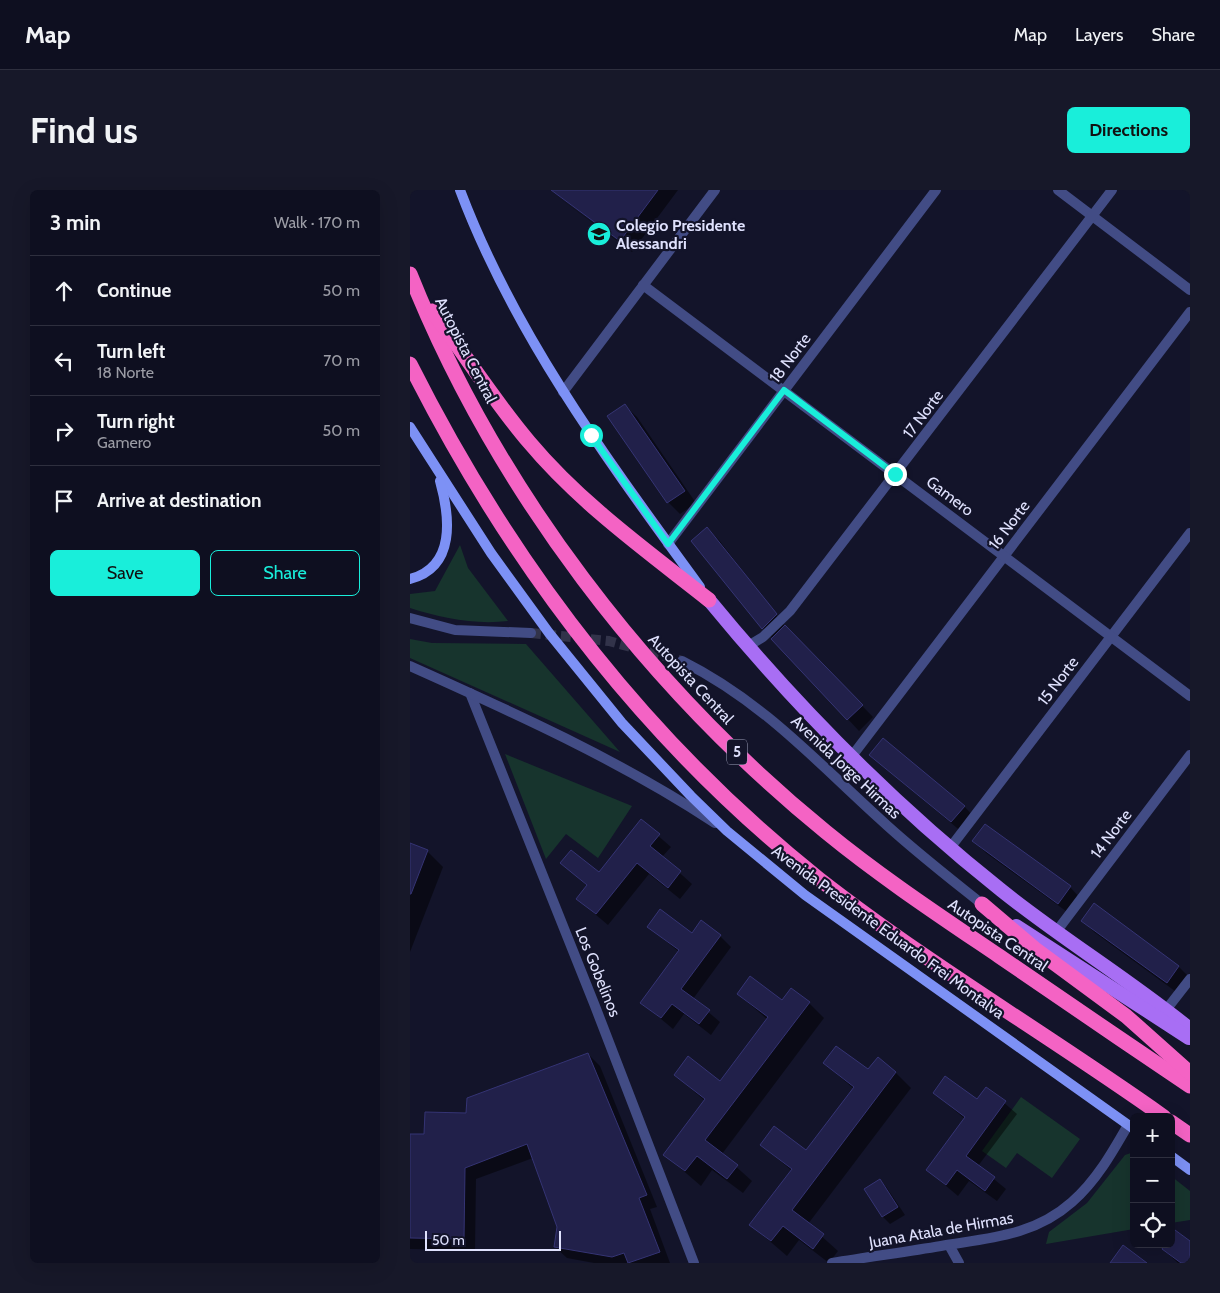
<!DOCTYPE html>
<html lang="en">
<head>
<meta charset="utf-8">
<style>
  body { margin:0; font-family:Cabin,sans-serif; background:#171829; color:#f1f3f6 }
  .controls { position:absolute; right:15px; bottom:15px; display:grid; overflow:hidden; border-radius:8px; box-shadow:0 5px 20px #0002 }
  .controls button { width:45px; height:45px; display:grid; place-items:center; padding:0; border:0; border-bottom:1px solid #2e2f3e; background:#0e0f20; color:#f1f3f6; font:25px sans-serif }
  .scale { position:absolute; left:15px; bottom:12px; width:136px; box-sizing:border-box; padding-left:5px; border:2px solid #dfe1fd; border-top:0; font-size:14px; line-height:18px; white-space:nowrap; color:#dfe1fd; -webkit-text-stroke:4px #13142a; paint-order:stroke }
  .stop { position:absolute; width:15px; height:15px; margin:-11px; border:4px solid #19eeda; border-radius:50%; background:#fff }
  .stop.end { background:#19eeda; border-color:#fff; box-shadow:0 1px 5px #0008 }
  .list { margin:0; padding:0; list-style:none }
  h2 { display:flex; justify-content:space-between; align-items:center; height:65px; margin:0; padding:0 20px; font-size:21px }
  h2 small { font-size:16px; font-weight:400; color:#9b9ca5 }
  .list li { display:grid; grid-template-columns:32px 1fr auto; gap:15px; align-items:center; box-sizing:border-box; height:70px; padding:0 20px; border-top:1px solid #2e2f3e }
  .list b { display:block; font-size:19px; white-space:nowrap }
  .list p { margin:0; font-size:16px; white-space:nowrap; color:#9b9ca5 }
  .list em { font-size:16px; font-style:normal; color:#9b9ca5 }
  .actions { display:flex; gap:10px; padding:15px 20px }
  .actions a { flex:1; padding:11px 0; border:1px solid #19eeda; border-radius:8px; text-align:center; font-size:18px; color:#19eeda }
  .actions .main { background:#19eeda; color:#111 }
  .icon { flex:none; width:28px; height:28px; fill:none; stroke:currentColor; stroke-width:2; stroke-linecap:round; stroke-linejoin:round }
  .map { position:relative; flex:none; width:780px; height:1073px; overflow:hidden; border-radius:8px }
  header { display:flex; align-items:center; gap:30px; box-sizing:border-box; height:70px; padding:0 25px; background:#0e0f20; border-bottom:1px solid #2e2f3e }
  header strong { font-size:24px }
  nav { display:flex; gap:28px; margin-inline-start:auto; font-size:18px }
  .intro { display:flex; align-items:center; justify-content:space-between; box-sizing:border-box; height:120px; padding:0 30px }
  h1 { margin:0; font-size:35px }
  .button { padding:12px 22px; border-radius:8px; background:#19eeda; color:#111; font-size:18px; font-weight:700 }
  main { display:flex; gap:30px; padding:0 30px }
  aside { flex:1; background:#0e0f20; border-radius:8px; box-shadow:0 5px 20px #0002 }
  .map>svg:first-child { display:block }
  .green { fill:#17342d }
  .shadow { fill:#0007 }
  .building { fill:#21204a; stroke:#353474 }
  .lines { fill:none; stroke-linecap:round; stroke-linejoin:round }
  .tertiary-tunnel { stroke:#32334a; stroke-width:10; stroke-dasharray:10 5; stroke-linecap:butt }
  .minor { stroke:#424c85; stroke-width:10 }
  .tertiary { stroke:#424c85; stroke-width:10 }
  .secondary { stroke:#7d91f5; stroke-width:10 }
  .primary { stroke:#a86ef4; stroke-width:14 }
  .motorway { stroke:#f463c4; stroke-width:15 }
  .route { stroke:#19eeda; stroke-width:6 }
  .labels { text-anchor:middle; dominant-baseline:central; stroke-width:4.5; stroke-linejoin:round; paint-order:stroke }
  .shield { fill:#13142a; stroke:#a2a4be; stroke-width:1 }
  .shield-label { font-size:15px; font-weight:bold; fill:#dfe1fd }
  .poi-label { font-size:16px; font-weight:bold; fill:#dfe1fd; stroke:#13142a; text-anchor:start }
  .street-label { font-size:16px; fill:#dfe1fd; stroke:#13142a }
</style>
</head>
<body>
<header>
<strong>Map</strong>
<nav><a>Map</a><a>Layers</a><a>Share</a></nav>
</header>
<div class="intro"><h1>Find us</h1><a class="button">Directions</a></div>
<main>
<aside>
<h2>3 min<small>Walk · 170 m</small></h2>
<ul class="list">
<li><svg class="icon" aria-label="ahead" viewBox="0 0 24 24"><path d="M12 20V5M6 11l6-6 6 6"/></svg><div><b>Continue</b></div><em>50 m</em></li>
<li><svg class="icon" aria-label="left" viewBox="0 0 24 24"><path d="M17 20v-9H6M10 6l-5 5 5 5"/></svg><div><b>Turn left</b><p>18 Norte</p></div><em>70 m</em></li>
<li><svg class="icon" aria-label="right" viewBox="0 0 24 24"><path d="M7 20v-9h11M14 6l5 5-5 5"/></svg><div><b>Turn right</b><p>Gamero</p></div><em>50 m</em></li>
<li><svg class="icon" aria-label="arrive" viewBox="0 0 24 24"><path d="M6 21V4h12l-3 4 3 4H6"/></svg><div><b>Arrive at destination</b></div></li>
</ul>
<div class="actions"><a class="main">Save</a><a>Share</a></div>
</aside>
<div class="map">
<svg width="780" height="1073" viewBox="0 0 780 1073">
  <rect width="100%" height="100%" fill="#13142a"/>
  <g class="green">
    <path d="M50,355L58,378L98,431C65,435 31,428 0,418V404L25,401Z"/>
    <polygon points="0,449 22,453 116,454 210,562 0,468"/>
    <polygon points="95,564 222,616 188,668 156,644 136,669"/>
    <polygon points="611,907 670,949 642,988 607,963 596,978 572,961"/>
    <polygon points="724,962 724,1039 636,1054 639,1042 677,1013 715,965"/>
    <polygon points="761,986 780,1001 780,1030 761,1033"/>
  </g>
  <g class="shadow">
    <polygon points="143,0 268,0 222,62 140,1 215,56 216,54"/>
    <polygon points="215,216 227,227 286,313 270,324 258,312 199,227"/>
    <polygon points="297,339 309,350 376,438 463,527 449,541 353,438"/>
    <polygon points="473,576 554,616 565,628 553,643"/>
    <polygon points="231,631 261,657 252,667 282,694 270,709 239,684 198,735 167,709 177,696 152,673 189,684"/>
    <polygon points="564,651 660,697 671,709 660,724 576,663"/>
    <polygon points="0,654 17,661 33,677 0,762"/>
    <polygon points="684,715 769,777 780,788 769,804 684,742 673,731"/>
    <polygon points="239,737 282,744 310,746 321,757 283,809 310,832 301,845 274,824 263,839 232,813 269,762"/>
    <polygon points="328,804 372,811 399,813 414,828 312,964 342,991 333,1003 302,980 291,996 255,965 295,911 265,885 310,892 358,830"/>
    <polygon points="178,864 190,876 247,1017 240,1019 260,1073 184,1073 157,1068 145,1057 148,1037 123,968 66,989 65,1060 0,1059 0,945 16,945"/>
    <polygon points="414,873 459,881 486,883 501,898 398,1034 428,1061 419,1073 389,1050 377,1066 341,1035 382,981 352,955 396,962 444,899"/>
    <polygon points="577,898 607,924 568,976 596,999 587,1011 559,991 548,1006 517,980 555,929 524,903 567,911"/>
    <polygon points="470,990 477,998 495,1025 480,1034 473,1027 456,999"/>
    <polygon points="780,1053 780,1073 768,1073 753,1059 761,1054"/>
  </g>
  <g class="building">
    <polygon points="141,0 248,0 210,51"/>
    <polygon points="215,214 275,301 257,313 197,226"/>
    <polygon points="297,337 367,424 352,439 281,351"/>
    <polygon points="375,435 453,515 437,530 361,449"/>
    <polygon points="473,548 555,616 541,632 459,565"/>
    <polygon points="231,629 250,644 240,656 271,681 258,698 227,673 186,724 166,709 177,695 150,673 161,660 189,682"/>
    <polygon points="575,634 661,696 648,714 562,651"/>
    <polygon points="0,653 18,660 1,704 0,704"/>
    <polygon points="684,713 769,776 757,793 671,731"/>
    <polygon points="250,719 282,743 291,730 311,745 271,799 300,820 289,834 262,814 251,828 230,813 269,760 237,737"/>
    <polygon points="340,786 372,810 381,798 400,812 295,950 328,975 317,989 287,966 275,981 253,965 295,909 264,885 278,866 310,891 358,827 327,804"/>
    <polygon points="426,856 458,879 468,867 486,882 382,1020 414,1044 403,1059 373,1036 361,1051 339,1035 382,979 350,955 364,936 396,960 444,897 413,873"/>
    <polygon points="178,863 237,1005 229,1008 250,1062 218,1073 214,1063 202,1067 144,1057 147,1037 117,954 55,978 54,1049 0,1048 0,944 14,944 15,922 56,923 57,908"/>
    <polygon points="535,886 567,909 576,897 596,911 556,966 585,987 575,1001 547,980 536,995 516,980 555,927 523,903"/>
    <polygon points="470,989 488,1017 472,1027 454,999"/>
    <polygon points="765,1040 780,1051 780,1073 771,1073 752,1059 755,1054 761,1054 761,1046"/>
    <polygon points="713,1055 737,1073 700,1073"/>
  </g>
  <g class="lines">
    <polyline class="tertiary-tunnel" points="121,443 199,451 272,471"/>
    <g class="minor">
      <polyline points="648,0 780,100"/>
      <polyline points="258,354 526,0"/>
      <polyline points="338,456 353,447 380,421 702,0"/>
      <polyline points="60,503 185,816 284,1073"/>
      <polyline points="442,566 780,122"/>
      <polyline points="540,658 780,343"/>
      <polyline points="646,742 780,565"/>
      <polyline points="756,820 780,789"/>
      <polyline points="539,1055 549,1073"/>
      <path d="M422,1073C458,1067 495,1062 531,1056C579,1048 624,1046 662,1012C686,991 702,963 718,935"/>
    </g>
    <g class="tertiary">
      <polyline points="233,95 780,506"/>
      <polyline points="153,202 305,0"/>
      <polyline points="0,428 45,440 121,443"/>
      <path d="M272,471C352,511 405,570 470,629C502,659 537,686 572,714"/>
      <path d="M0,476C105,523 209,570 305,633"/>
    </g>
    <g class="secondary">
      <path d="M50,0C105,146 199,272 290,397"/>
      <polyline points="0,237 81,363 139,443 212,533 281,606 317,641 395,705 724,939"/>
      <path d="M0,389C46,377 40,327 30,291"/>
      <polyline points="761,966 780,980"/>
    </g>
    <g class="primary">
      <path d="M299,410C386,516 484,615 591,700C652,749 720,790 780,839"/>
      <polyline points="606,736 779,848"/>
    </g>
    <g class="motorway">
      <path d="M0,84C86,299 237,496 416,642C471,687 530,726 589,766C653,810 716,853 780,896"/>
      <path d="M22,121C55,164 84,211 119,252C170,313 237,361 299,410"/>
      <path d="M0,174C101,375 233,549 409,689C519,775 640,846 754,927"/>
      <polyline points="572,714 625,759 716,826 780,883"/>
      <polyline points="761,932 780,945"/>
    </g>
  </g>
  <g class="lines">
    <polyline class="route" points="181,245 258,354 374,200 485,284"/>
  </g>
  <defs>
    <g id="school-disc" transform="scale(1.25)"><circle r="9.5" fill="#19eeda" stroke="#13142a"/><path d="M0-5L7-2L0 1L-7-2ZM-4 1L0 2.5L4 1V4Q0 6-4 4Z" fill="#111"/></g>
  </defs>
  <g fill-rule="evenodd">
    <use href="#school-disc" x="189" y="44"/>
  </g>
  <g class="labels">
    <rect class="shield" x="317" y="549.5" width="20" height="25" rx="4"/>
    <g class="shield-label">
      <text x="327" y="562">5</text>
    </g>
    <g class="poi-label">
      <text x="206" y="35">Colegio Presidente<tspan x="206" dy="18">Alessandri</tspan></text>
    </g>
    <g class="street-label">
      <text transform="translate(56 160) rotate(63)">Autopista Central</text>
      <text transform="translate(380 168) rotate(-53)">18 Norte</text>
      <text transform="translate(513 224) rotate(-53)">17 Norte</text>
      <text transform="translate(540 306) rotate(37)">Gamero</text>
      <text transform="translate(599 335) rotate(-53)">16 Norte</text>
      <text transform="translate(281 489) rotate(47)">Autopista Central</text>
      <text transform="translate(648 491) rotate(-53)">15 Norte</text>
      <text transform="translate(436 577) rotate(43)">Avenida Jorge Hirmas</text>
      <text transform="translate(701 644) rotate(-53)">14 Norte</text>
      <text transform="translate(478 742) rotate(36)">Avenida Presidente Eduardo Frei Montalva</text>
      <text transform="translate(588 745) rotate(34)">Autopista Central</text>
      <text transform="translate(188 782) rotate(68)">Los Gobelinos</text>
      <text transform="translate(531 1040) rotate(-10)">Juana Atala de Hirmas</text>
    </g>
  </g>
</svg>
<div class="controls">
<button>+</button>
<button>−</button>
<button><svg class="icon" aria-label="locate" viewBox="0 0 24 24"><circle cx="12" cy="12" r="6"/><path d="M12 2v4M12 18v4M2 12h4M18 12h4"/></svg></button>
</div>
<div class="scale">50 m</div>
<div class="stop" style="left:181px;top:245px"></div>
<div class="stop end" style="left:485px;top:284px"></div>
</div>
</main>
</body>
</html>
